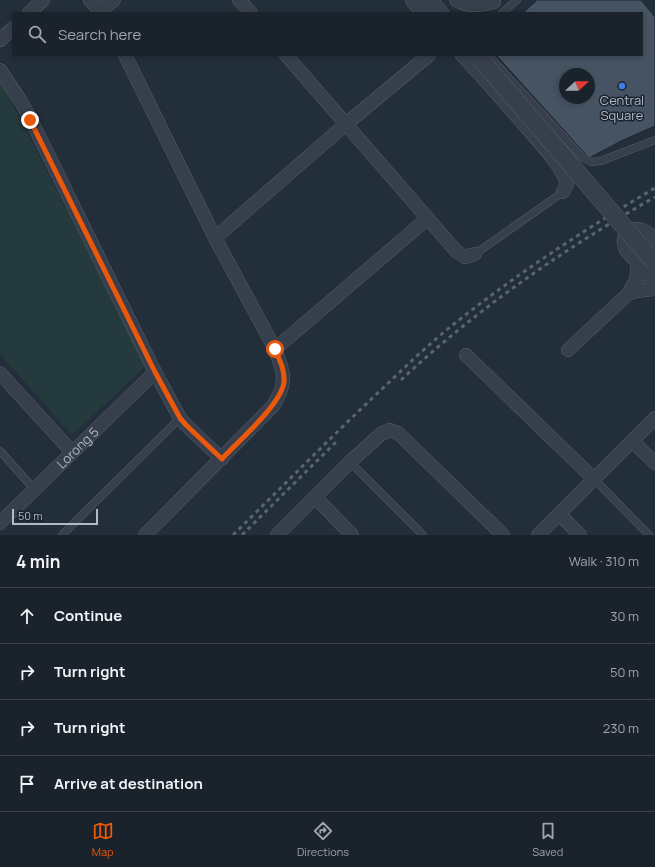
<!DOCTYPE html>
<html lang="en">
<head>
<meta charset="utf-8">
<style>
  body { margin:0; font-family:Manrope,sans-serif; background:#232a34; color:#f1f3f6 }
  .compass { position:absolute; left:559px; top:68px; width:36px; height:36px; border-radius:50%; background:#1a222c; box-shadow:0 2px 6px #0003; rotate:68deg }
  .scale { position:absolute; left:12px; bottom:10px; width:86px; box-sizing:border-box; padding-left:4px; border:2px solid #b2bac7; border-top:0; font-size:11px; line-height:14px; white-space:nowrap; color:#b2bac7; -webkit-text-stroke:3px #1c2430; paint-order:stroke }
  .stop { position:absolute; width:12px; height:12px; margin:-9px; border:3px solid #ea580c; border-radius:50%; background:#fff }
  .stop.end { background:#ea580c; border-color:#fff; box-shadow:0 1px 4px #0008 }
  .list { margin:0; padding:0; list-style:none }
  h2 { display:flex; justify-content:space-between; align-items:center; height:52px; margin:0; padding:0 16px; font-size:17px }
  h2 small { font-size:13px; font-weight:400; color:#9fa4a9 }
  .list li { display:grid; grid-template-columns:26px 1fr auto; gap:12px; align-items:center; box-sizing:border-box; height:56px; padding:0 16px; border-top:1px solid #383f48 }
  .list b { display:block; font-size:15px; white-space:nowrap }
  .list em { font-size:13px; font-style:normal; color:#9fa4a9 }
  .icon { flex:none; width:22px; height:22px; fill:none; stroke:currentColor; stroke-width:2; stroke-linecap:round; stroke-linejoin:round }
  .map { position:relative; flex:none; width:655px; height:535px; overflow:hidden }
  .search { position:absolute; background:#1a222c; box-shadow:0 2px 6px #0003; left:12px; right:12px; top:12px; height:44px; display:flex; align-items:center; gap:10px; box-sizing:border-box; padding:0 14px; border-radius:0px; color:#9fa4a9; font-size:15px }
  .sheet { height:276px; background:#1a222c }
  nav { display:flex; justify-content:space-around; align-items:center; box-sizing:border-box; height:56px; border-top:1px solid #383f48; background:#1a222c; font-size:11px; color:#9fa4a9 }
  nav a { display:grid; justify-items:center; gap:2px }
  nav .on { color:#ea580c }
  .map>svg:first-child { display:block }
  .green { fill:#253a3c }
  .building { fill:#465362; stroke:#1e2632; fill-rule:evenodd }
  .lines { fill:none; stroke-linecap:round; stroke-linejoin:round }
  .service-casing { stroke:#555d69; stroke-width:8 }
  .minor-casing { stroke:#555d69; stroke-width:14 }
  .tertiary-casing { stroke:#555d69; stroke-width:18 }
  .service { stroke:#363f4b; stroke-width:7 }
  .minor { stroke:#363f4b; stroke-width:13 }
  .tertiary { stroke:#363f4b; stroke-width:17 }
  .rail { stroke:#586472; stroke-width:3; stroke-dasharray:4 4; stroke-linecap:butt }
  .tertiary-bridge-casing { stroke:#555d69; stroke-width:18; stroke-linecap:butt }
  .tertiary-bridge { stroke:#363f4b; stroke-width:17 }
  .route { stroke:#ea580c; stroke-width:5 }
  .shop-dot { fill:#3f7fe0; stroke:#1c2430; stroke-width:1.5 }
  .labels { text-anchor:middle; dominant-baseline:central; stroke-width:3; stroke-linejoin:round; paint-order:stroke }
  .poi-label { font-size:13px; fill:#b2bac7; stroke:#1c2430 }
  .street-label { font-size:13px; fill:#b2bac7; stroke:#1c2430 }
</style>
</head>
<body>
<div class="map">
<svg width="655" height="535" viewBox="0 0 655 535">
  <rect width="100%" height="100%" fill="#232e3b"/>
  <polygon class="green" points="0,79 146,366 72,435 0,354"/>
  <path class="building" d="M537,0H641L655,17V126L621,141L589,158L496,55H642V13H523ZM565,74H589V98H565Z"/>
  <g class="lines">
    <g class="service-casing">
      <g id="service">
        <polyline points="502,13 517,0"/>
        <polyline points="488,55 583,158 591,162 601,161 655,140"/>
        <polyline points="475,254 563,192"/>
        <polyline points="0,451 34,489"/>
        <polyline points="350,462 423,535"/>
        <polyline points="594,479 649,535"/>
        <polyline points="62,535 180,418"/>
      </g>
    </g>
    <g class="minor-casing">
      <g id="minor">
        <polyline points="90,0 102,13"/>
        <polyline points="239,0 251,13"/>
        <path d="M456,0C471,8 478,5 494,2"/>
        <polyline points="100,11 114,0"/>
        <polyline points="29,13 43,0"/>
        <polyline points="0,40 13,28"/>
        <path d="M125,55L215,238L275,349C284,373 288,382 273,406L145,535"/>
        <polyline points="286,55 456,251 465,257 475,254"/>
        <path d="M462,55C486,81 509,107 532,134C545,149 561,165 567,184L563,192"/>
        <polyline points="0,70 20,100 31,120 155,372 180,418 186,425 222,459"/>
        <polyline points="215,238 346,124 429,55"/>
        <path d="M655,240C652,236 647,232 642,230C629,225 619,237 626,250L655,284"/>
        <polyline points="628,294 636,291 655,289"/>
        <polyline points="275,349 428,218"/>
        <polyline points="568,350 628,294 636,280 638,264"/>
        <polyline points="466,355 594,479"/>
        <polyline points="0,373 72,452"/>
        <polyline points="632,441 655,463"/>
        <polyline points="315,497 352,535"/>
        <polyline points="559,514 580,535"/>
        <path id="s1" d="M0,523L155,372"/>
        <polyline points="277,535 350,462 381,434 390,430 398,433 503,535"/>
        <polyline points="538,535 655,418"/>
      </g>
    </g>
    <g class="tertiary-casing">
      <g id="tertiary">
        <polyline points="414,0 425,13"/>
        <polyline points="428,0 440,13"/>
      </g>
    </g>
    <use href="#service" class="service"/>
    <use href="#minor" class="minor"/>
    <use href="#tertiary" class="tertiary"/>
    <g class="rail">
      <path d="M401,380C478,308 564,249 655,197"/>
      <path d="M233,535C283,486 332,436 382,389C407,365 432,341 459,320C521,271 587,228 655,188"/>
      <polyline points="242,535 336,442"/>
    </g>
    <g class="tertiary-bridge-casing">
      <polyline id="tertiary-bridge" points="477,55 655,263"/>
    </g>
    <use href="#tertiary-bridge" class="tertiary-bridge"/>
  </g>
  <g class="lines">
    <path class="route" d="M30,120L155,372L180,418L186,425L222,459C238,441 281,405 284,382C285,370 279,359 275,349"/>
  </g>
  <circle class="shop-dot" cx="622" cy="86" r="4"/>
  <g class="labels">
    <g class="poi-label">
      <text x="622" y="100">Central<tspan x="622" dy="15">Square</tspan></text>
    </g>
    <g class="street-label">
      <text stroke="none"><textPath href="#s1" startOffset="108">Lorong 5</textPath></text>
    </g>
  </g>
</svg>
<svg class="compass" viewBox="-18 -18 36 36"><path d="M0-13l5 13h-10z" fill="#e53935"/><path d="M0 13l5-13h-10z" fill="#9fa4a9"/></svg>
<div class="scale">50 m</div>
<div class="stop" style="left:275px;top:349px"></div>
<div class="stop end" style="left:30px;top:120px"></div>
<div class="search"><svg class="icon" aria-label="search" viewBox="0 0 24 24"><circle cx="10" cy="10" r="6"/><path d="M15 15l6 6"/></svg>Search here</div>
</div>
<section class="sheet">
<h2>4 min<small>Walk · 310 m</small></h2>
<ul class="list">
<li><svg class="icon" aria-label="ahead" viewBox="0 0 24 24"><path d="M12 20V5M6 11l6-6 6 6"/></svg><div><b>Continue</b></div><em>30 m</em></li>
<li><svg class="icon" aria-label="right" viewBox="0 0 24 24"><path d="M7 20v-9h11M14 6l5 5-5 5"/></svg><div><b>Turn right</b></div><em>50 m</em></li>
<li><svg class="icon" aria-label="right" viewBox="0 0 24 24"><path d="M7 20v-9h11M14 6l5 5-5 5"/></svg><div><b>Turn right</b></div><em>230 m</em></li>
<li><svg class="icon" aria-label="arrive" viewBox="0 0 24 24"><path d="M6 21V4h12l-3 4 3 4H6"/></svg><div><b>Arrive at destination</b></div></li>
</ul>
</section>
<nav>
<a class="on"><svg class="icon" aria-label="map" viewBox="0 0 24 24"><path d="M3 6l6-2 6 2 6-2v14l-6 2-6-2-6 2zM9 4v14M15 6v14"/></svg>Map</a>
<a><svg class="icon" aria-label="directions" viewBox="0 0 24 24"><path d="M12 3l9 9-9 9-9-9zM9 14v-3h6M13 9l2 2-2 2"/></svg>Directions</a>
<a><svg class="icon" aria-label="saved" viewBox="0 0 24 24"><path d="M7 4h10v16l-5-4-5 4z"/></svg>Saved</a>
</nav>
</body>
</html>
